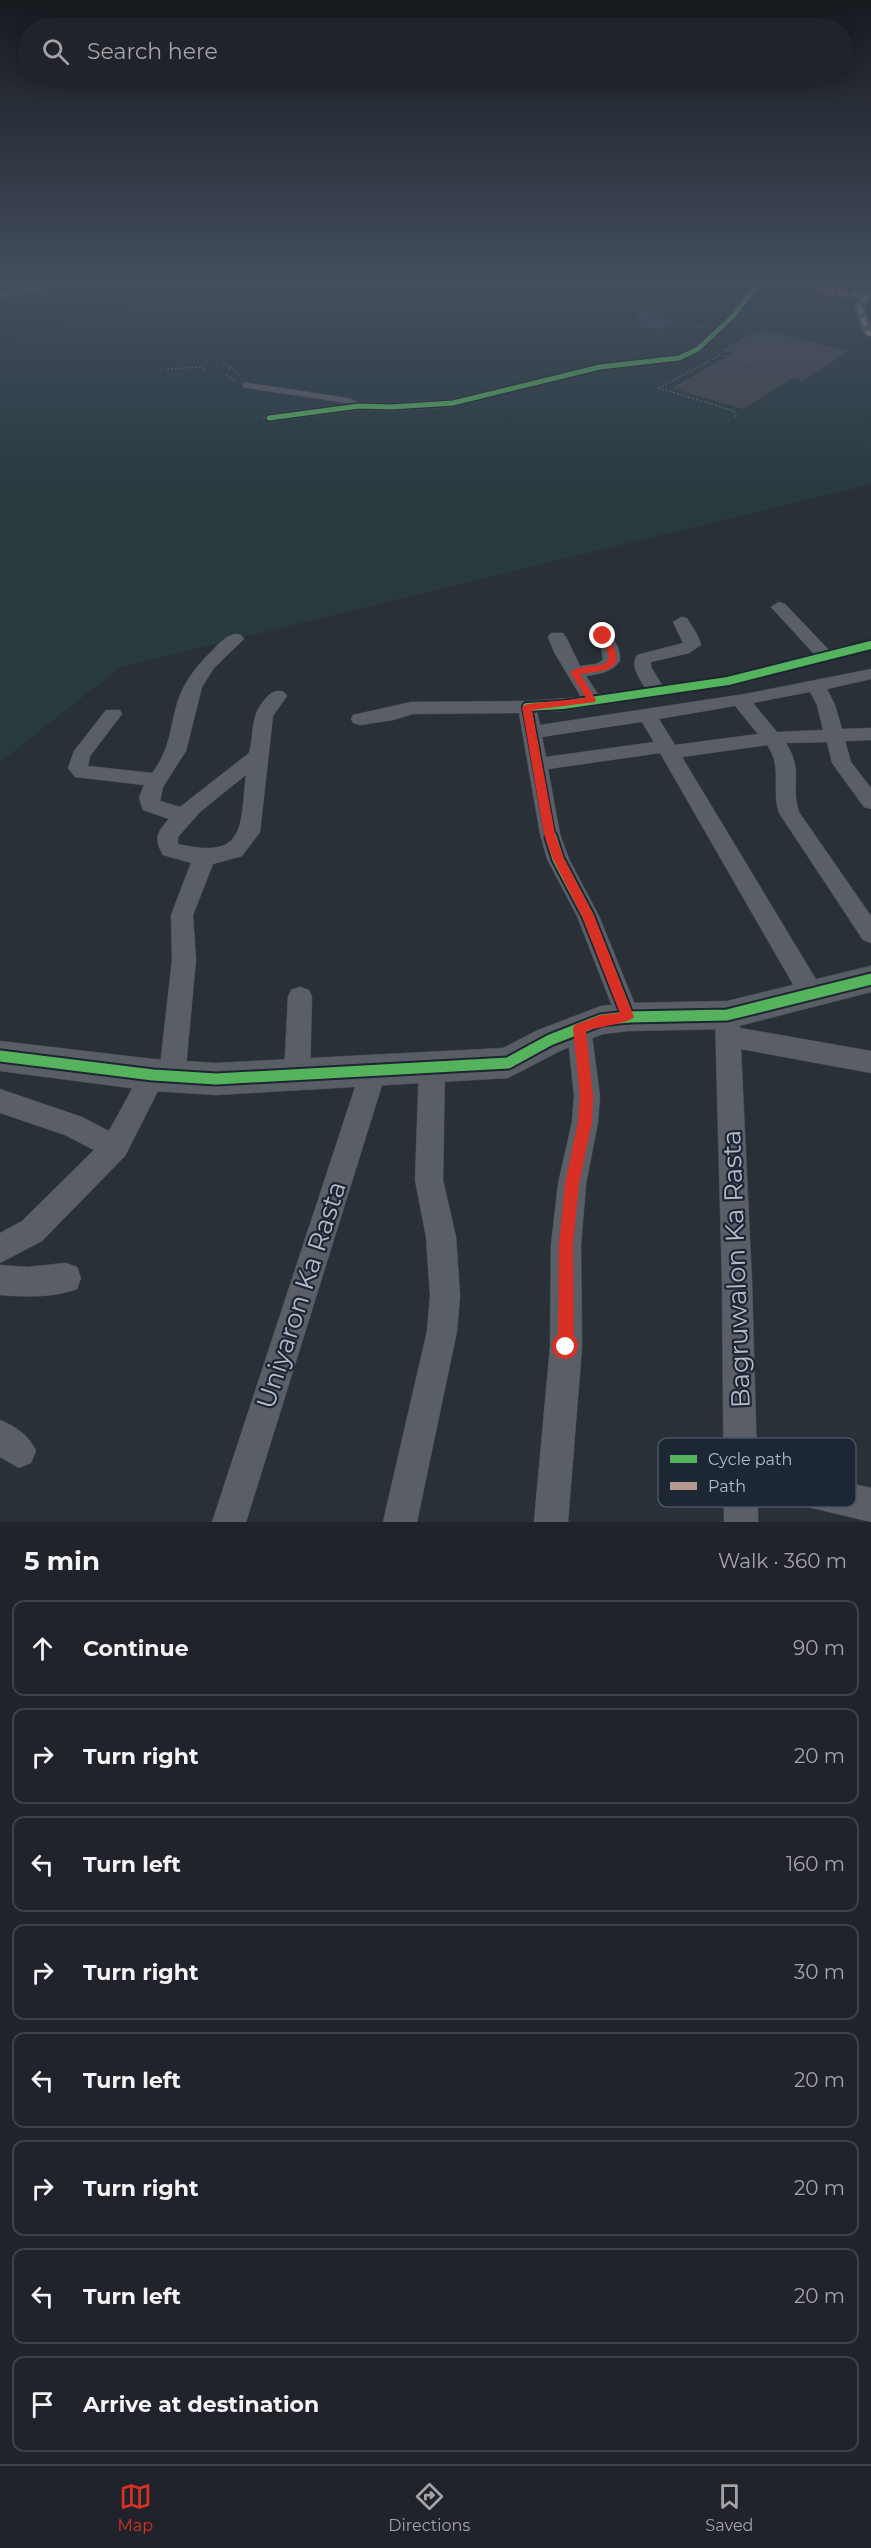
<!DOCTYPE html>
<html lang="en">
<head>
<meta charset="utf-8">
<style>
  body { margin:0; font-family:Montserrat,sans-serif; background:#2d3036; color:#f1f3f6 }
  .stop { position:absolute; width:18px; height:18px; margin:-14px; border:4px solid #d93025; border-radius:50%; background:#fff }
  .stop.end { background:#d93025; border-color:#fff; box-shadow:0 2px 6px #0008 }
  .list { margin:0; padding:0; list-style:none }
  h2 { display:flex; justify-content:space-between; align-items:center; height:78px; margin:0; padding:0 24px; font-size:26px }
  h2 small { font-size:20px; font-weight:400; color:#a2a4a8 }
  .list li { display:grid; grid-template-columns:39px 1fr auto; gap:18px; align-items:center; box-sizing:border-box; height:96px; margin:0 12px 12px; padding:0 12px; border:2px solid #3d4147; border-radius:12px }
  .list b { display:block; font-size:22px; white-space:nowrap }
  .list em { font-size:20px; font-style:normal; color:#a2a4a8 }
  .icon { flex:none; width:33px; height:33px; fill:none; stroke:currentColor; stroke-width:2; stroke-linecap:round; stroke-linejoin:round }
  .map { position:relative; flex:none; width:871px; height:1522px; overflow:hidden }
  .search { position:absolute; background:#20242a; box-shadow:0 3px 15px #0003; left:18px; right:18px; top:18px; height:66px; display:flex; align-items:center; gap:15px; box-sizing:border-box; padding:0 21px; border-radius:33px; color:#a2a4a8; font-size:22px }
  .sheet { height:942px; background:#20242a }
  nav { display:flex; justify-content:space-around; align-items:center; box-sizing:border-box; height:84px; border-top:2px solid #3d4147; background:#20242a; font-size:16px; color:#a2a4a8 }
  nav a { display:grid; justify-items:center; gap:3px }
  nav .on { color:#d93025 }
  .map>svg:first-child { display:block }
  .green { fill:#273a3e }
  .water { fill:#384963 }
  .building { fill:#444950 }
  .lines { fill:none; stroke-linecap:round; stroke-linejoin:round }
  .lane-casing { stroke:#484c53; stroke-width:6 }
  .street-casing { stroke:#484c53; stroke-width:1 }
  .secondary-casing { stroke:#484c53; stroke-width:1 }
  .path { stroke:#5d636a; stroke-width:1.5; stroke-dasharray:2 2; stroke-linecap:butt }
  .lane { stroke:#5a5e66; stroke-width:5 }
  .street { fill:#5a5e66; fill-rule:evenodd }
  .secondary { fill:#595d64; fill-rule:evenodd }
  .quiet { stroke:#b69a8f; stroke-width:4.5; stroke-dasharray:9 4.5; stroke-linecap:butt }
  .cycleway-far2-casing { stroke:#1d2633; stroke-width:8 }
  .cycleway-far1-casing { stroke:#1d2633; stroke-width:12 }
  .cycleway-casing { stroke:#1d2633; stroke-width:15 }
  .cycleway-far2 { stroke:#56b35d; stroke-width:5 }
  .cycleway-far1 { stroke:#56b35d; stroke-width:8 }
  .cycleway { stroke:#56b35d; stroke-width:11 }
  .route { fill:#d93025 }
  .labels { text-anchor:middle; dominant-baseline:central; stroke-width:4.5; stroke-linejoin:round; paint-order:stroke }
  .near-street-label { font-size:26px; fill:#b4bcc9; stroke:#1d2633 }
  .key { fill:#1d2633; stroke:#4a5360; stroke-width:1.5 }
  .key-label { font-size:16px; fill:#b4bcc9 }
</style>
</head>
<body>
<div class="map">
<svg width="871" height="1522" viewBox="0 0 871 1522">
  <rect width="100%" height="100%" fill="#2a3038"/>
  <polygon class="green" points="228,283 871,283 871,484 121,667 0,762 0,344"/>
  <polygon class="water" points="634,311 663,314 667,320 673,320 674,325 661,329 644,328 637,322 640,317"/>
  <polygon class="building" points="760,330 849,351 803,381 793,378 743,409 672,388 733,353 721,350"/>
  <g class="lines">
    <g class="lane-casing">
      <polyline id="lane" points="245,385 350,401 359,406"/>
    </g>
    <g class="street-casing">
      <g id="street">
        <polygon points="50,283 70,283 0,299 0,293"/>
        <polygon points="750,283 762,285 737,318 702,351 683,360 600,370 453,407 391,411 359,410 269,422 263,418 269,414 359,402 391,403 453,399 600,364 676,355 694,347 729,314 752,285"/>
        <polygon points="828,283 836,283 842,287 842,291 870,293 871,299 864,306 871,326 871,337 863,333 854,306 861,298 827,296 818,292 818,288 828,287"/>
        <path d="M779,602L785,604L829,650L871,640V650L728,686L563,711L537,712L540,725L745,694L871,669V679L827,689L835,705L842,729L871,728V740L845,741L851,762L871,788V809L864,807L832,763L827,742L786,743C804,771 790,785 799,812L871,916V943L863,940L779,813C771,789 783,767 767,745L682,757L820,986L823,993L820,1000L811,1003L802,1000L660,753L548,769L560,834L569,859L599,916L640,1017L637,1024L628,1027L619,1024L577,916L547,859L540,834L519,713L413,714L393,720L360,725L353,723L351,719L353,715L411,702L527,701L581,697L554,652L548,637L551,633H563L566,637L580,666L596,664L603,660L601,647L595,636L597,632H609C615,641 621,650 620,661C612,672 600,674 586,676L598,694L645,688C639,677 630,667 637,655L683,643L673,622L681,617L687,618L698,636L701,645L689,653L651,662V667L662,685L728,676L814,654L771,607ZM810,692L817,705L823,730L777,732L753,703ZM735,706L758,734L675,745L659,719ZM642,722L654,742L546,757L542,737Z"/>
        <path d="M235,634L241,635L244,639L214,668L202,687L186,751L163,787L160,801L180,807L249,753C255,730 249,716 267,697C273,691 276,690 284,692L287,696L273,716L260,832L242,856L213,864L193,915L196,960L185,1077L181,1085L172,1088L162,1083L125,1156L42,1241L0,1263V1233L22,1221L94,1150L65,1135L0,1113V1089L82,1117L109,1131L144,1067L153,1064L160,1066L172,960L171,915L191,863L163,855C154,839 156,833 169,819L143,810L139,798L144,785L75,777L68,768L74,751L106,710H120L122,714L90,756L88,766L152,773C173,746 169,724 180,695C187,678 199,663 213,650C219,643 226,636 235,634ZM246,775C240,828 246,860 178,844V837L200,812Z"/>
        <polygon points="300,987 309,990 312,997 310,1074 306,1082 297,1085 288,1082 284,1074 288,997 291,990"/>
        <polygon points="727,1005 736,1008 739,1015 740,1028 871,1051 871,1073 741,1049 752,1282 757,1461 871,1488 871,1522 758,1495 758,1522 724,1522 722,1282 715,1015 718,1008"/>
        <polygon points="579,1018 588,1021 591,1028 600,1096 598,1122 586,1184 581,1245 582,1347 568,1522 534,1522 550,1347 551,1245 558,1184 572,1122 574,1096 567,1028 570,1021"/>
        <polygon points="432,1055 441,1058 445,1066 443,1180 456,1237 460,1295 457,1331 417,1522 383,1522 427,1331 430,1295 426,1237 415,1180 419,1066 423,1058"/>
        <polygon points="374,1058 383,1061 387,1069 246,1522 212,1522 361,1069 365,1061"/>
        <path d="M66,1263L77,1267L81,1278L77,1289C53,1298 25,1297 0,1295V1265L27,1267Z"/>
        <path d="M0,1420C16,1427 29,1435 36,1451L31,1463L19,1468L0,1457Z"/>
      </g>
    </g>
    <g class="secondary-casing">
      <polygon id="secondary" points="871,966 871,992 727,1029 628,1031 603,1034 562,1050 508,1078 216,1095 153,1091 0,1071 0,1041 153,1059 216,1063 503,1048 538,1030 601,1006 628,1003 727,1001"/>
    </g>
    <g class="path">
      <polyline points="688,326 703,327"/>
      <polyline points="223,362 241,376"/>
      <polyline points="167,369 202,367 206,371"/>
      <polyline points="226,375 235,380"/>
      <polyline points="736,417 734,411 659,388 720,355 750,362"/>
    </g>
    <use href="#lane" class="lane"/>
    <use href="#street" class="street"/>
    <use href="#secondary" class="secondary"/>
    <polyline class="quiet" points="832,285 838,289 822,290 827,293 866,295 867,297 859,306 868,333 871,334"/>
    <g class="cycleway-far2-casing">
      <polyline id="cycleway-far2" points="269,418 359,406 391,407 453,403 600,367 679,358 698,349 733,316 757,285 755,283"/>
    </g>
    <g class="cycleway-far1-casing">
      <polyline id="cycleway-far1" points="551,839 527,707 563,705 728,681 871,645"/>
    </g>
    <g class="cycleway-casing">
      <g id="cycleway">
        <polyline points="551,837 558,859 588,916 628,1017"/>
        <polyline points="0,1056 153,1075 216,1079 508,1063 550,1040 601,1020 628,1017 727,1015 871,979"/>
      </g>
    </g>
    <use href="#cycleway-far2" class="cycleway-far2"/>
    <use href="#cycleway-far1" class="cycleway-far1"/>
    <use href="#cycleway" class="cycleway"/>
  </g>
  <linearGradient id="sky" x2="0" y2="1"><stop stop-color="#171a1f"/><stop offset="0.57" stop-color="#444e5e"/><stop offset="1" stop-color="#444e5e" stop-opacity="0"/></linearGradient>
  <rect width="871" height="496" fill="url(#sky)"/>
  <path class="route" d="M600,634H606C629,668 612,670 580,674L596,700L595,702L532,710L555,834L564,859L594,916L634,1017C630,1023 597,1027 586,1031L593,1096L592,1122L579,1184L573,1245L574,1347L572,1353L566,1355L561,1353L558,1347L559,1245L565,1184L578,1122L580,1096L573,1028L575,1025L601,1015L620,1013L582,916L553,859L544,834L522,707L527,704L586,698L570,672C589,659 626,677 599,636Z"/>
  <g class="labels">
    <g class="near-street-label">
      <text transform="translate(736 1269) rotate(-92)">Bagruwalon Ka Rasta</text>
      <text transform="translate(301 1295) rotate(-72)">Uniyaron Ka Rasta</text>
    </g>
  </g>
  <rect x="658" y="1438" width="198" height="69" rx="9" class="key"/>
  <rect x="670" y="1455" width="27" height="8" fill="#56b35d"/>
  <rect x="670" y="1482" width="27" height="8" fill="#b69a8f"/>
  <g class="key-label">
    <text x="708" y="1465">Cycle path</text>
    <text x="708" y="1492">Path</text>
  </g>
</svg>
<div class="stop" style="left:566px;top:1347px"></div>
<div class="stop end" style="left:603px;top:636px"></div>
<div class="search"><svg class="icon" aria-label="search" viewBox="0 0 24 24"><circle cx="10" cy="10" r="6"/><path d="M15 15l6 6"/></svg>Search here</div>
</div>
<section class="sheet">
<h2>5 min<small>Walk · 360 m</small></h2>
<ul class="list">
<li><svg class="icon" aria-label="ahead" viewBox="0 0 24 24"><path d="M12 20V5M6 11l6-6 6 6"/></svg><div><b>Continue</b></div><em>90 m</em></li>
<li><svg class="icon" aria-label="right" viewBox="0 0 24 24"><path d="M7 20v-9h11M14 6l5 5-5 5"/></svg><div><b>Turn right</b></div><em>20 m</em></li>
<li><svg class="icon" aria-label="left" viewBox="0 0 24 24"><path d="M17 20v-9H6M10 6l-5 5 5 5"/></svg><div><b>Turn left</b></div><em>160 m</em></li>
<li><svg class="icon" aria-label="right" viewBox="0 0 24 24"><path d="M7 20v-9h11M14 6l5 5-5 5"/></svg><div><b>Turn right</b></div><em>30 m</em></li>
<li><svg class="icon" aria-label="left" viewBox="0 0 24 24"><path d="M17 20v-9H6M10 6l-5 5 5 5"/></svg><div><b>Turn left</b></div><em>20 m</em></li>
<li><svg class="icon" aria-label="right" viewBox="0 0 24 24"><path d="M7 20v-9h11M14 6l5 5-5 5"/></svg><div><b>Turn right</b></div><em>20 m</em></li>
<li><svg class="icon" aria-label="left" viewBox="0 0 24 24"><path d="M17 20v-9H6M10 6l-5 5 5 5"/></svg><div><b>Turn left</b></div><em>20 m</em></li>
<li><svg class="icon" aria-label="arrive" viewBox="0 0 24 24"><path d="M6 21V4h12l-3 4 3 4H6"/></svg><div><b>Arrive at destination</b></div></li>
</ul>
</section>
<nav>
<a class="on"><svg class="icon" aria-label="map" viewBox="0 0 24 24"><path d="M3 6l6-2 6 2 6-2v14l-6 2-6-2-6 2zM9 4v14M15 6v14"/></svg>Map</a>
<a><svg class="icon" aria-label="directions" viewBox="0 0 24 24"><path d="M12 3l9 9-9 9-9-9zM9 14v-3h6M13 9l2 2-2 2"/></svg>Directions</a>
<a><svg class="icon" aria-label="saved" viewBox="0 0 24 24"><path d="M7 4h10v16l-5-4-5 4z"/></svg>Saved</a>
</nav>
</body>
</html>
